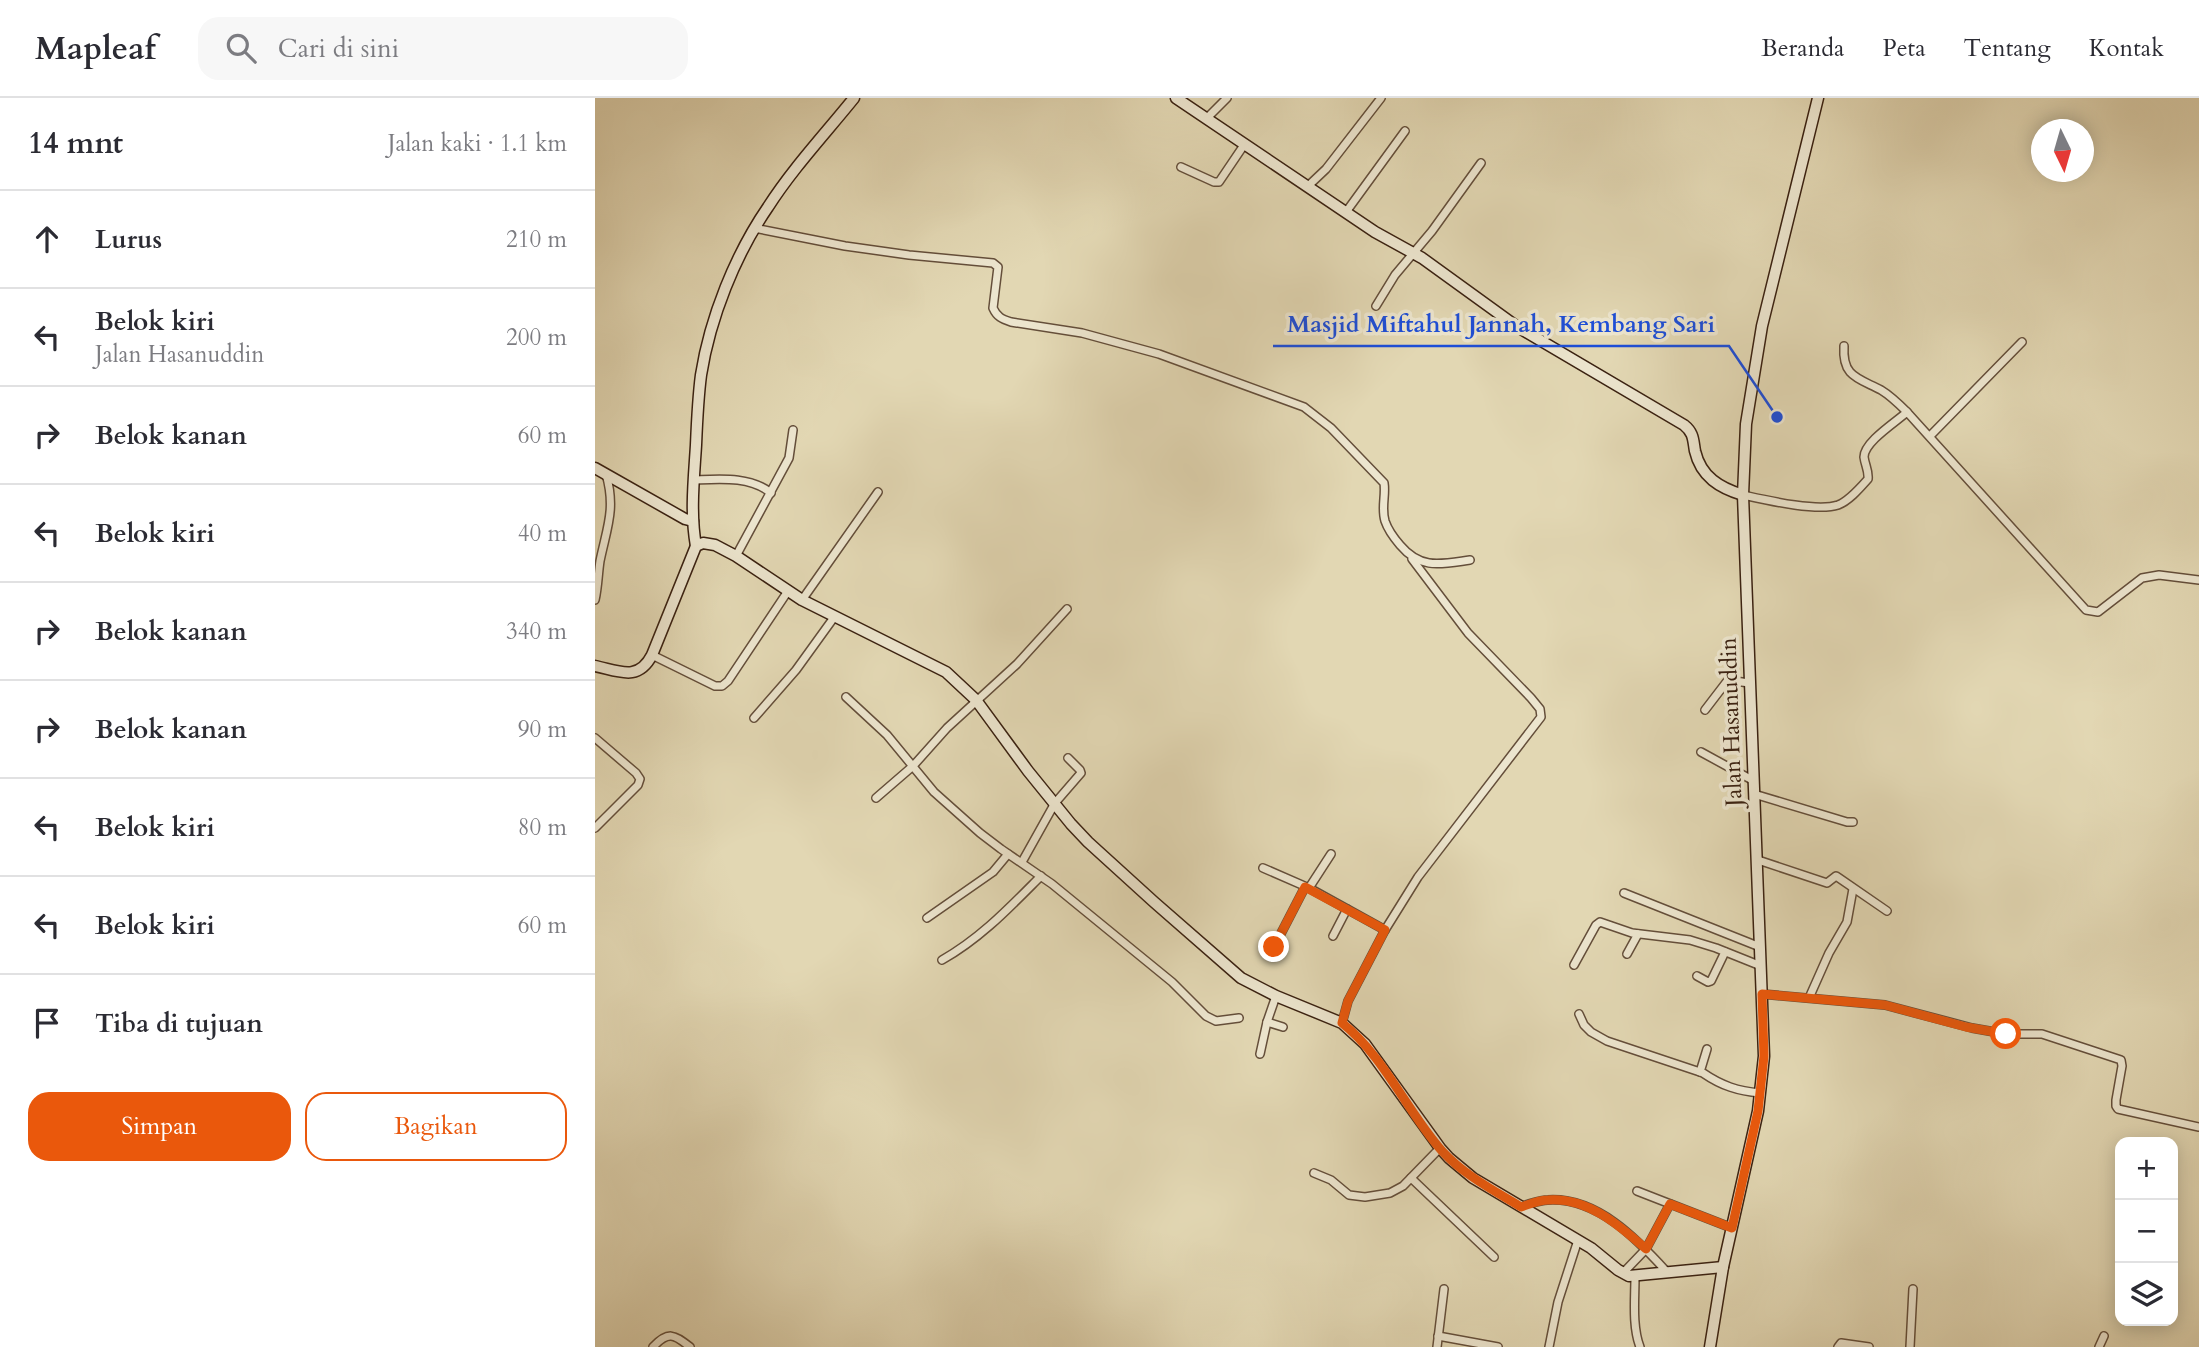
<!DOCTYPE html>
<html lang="id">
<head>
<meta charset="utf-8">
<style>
  body { margin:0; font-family:Cardo,serif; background:#f7f7f7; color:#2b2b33 }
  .controls { position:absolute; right:21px; bottom:21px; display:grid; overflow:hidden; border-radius:14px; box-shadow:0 4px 18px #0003 }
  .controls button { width:63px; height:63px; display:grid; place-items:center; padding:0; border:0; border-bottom:2px solid #e1e1e2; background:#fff; color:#2b2b33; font:35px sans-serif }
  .compass { position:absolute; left:1436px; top:21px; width:63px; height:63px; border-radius:50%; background:#fff; box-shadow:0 4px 18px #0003; rotate:175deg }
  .stop { position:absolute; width:21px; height:21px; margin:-16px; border:5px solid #ea580c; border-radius:50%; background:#fff }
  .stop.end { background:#ea580c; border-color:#fff; box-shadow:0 2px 7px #0008 }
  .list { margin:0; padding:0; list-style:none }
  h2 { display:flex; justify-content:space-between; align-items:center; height:91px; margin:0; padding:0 28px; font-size:30px }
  h2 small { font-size:23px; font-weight:400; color:#7c7c81 }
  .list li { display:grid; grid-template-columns:46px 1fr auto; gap:21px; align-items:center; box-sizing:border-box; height:98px; padding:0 28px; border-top:2px solid #e1e1e2 }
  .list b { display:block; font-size:26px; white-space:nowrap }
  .list p { margin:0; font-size:23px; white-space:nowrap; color:#7c7c81 }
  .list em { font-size:23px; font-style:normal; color:#7c7c81 }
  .actions { display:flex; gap:14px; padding:21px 28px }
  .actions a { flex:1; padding:16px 0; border:2px solid #ea580c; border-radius:21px; text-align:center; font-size:24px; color:#ea580c }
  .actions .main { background:#ea580c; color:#fff }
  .icon { flex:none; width:38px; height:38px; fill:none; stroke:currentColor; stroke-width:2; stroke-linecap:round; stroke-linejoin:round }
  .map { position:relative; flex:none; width:1604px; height:1249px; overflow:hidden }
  header { display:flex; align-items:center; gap:42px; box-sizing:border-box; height:98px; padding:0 35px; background:#fff; border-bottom:2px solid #e1e1e2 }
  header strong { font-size:33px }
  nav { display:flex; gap:38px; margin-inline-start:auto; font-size:24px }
  .search { width:490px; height:63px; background:#f7f7f7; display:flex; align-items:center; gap:18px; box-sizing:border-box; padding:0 24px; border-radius:21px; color:#7c7c81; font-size:26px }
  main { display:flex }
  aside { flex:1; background:#fff }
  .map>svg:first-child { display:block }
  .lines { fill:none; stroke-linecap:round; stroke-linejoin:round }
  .street-casing { stroke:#644e3a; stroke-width:10 }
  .secondary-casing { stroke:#3a2111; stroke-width:13 }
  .street { stroke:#ece5ce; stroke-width:7 }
  .secondary { stroke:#ece5ce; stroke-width:10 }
  .route { stroke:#ea580c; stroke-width:9 }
  .labels { text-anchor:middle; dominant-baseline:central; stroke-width:7; stroke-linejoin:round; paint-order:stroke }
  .street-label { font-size:23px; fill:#3a2111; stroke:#ece5ce }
  .leader { fill:none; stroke:#1d4ed8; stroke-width:2.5 }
  .callout-dot { fill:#1d4ed8; stroke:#ece5ce; stroke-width:2.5 }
  .callout-label { font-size:24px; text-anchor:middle; font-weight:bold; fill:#1d4ed8; stroke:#ece5ce; stroke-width:7; stroke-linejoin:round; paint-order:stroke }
</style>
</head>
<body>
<header>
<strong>Mapleaf</strong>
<div class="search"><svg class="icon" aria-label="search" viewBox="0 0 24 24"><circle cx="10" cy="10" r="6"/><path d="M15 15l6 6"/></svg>Cari di sini</div>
<nav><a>Beranda</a><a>Peta</a><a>Tentang</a><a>Kontak</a></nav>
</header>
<main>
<aside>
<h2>14 mnt<small>Jalan kaki · 1.1 km</small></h2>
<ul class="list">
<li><svg class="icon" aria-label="ahead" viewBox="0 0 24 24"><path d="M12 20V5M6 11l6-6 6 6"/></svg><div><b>Lurus</b></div><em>210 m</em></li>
<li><svg class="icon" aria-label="left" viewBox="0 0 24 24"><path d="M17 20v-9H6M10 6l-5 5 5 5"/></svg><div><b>Belok kiri</b><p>Jalan Hasanuddin</p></div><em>200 m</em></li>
<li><svg class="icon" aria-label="right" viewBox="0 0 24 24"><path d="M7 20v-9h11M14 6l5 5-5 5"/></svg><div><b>Belok kanan</b></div><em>60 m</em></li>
<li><svg class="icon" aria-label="left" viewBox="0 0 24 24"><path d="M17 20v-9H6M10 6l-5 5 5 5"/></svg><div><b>Belok kiri</b></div><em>40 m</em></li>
<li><svg class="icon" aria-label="right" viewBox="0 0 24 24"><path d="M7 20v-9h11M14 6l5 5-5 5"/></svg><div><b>Belok kanan</b></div><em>340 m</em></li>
<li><svg class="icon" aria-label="right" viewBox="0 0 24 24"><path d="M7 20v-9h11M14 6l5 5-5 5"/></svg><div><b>Belok kanan</b></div><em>90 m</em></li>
<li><svg class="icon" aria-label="left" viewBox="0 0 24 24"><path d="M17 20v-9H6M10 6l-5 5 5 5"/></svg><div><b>Belok kiri</b></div><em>80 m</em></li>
<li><svg class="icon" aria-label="left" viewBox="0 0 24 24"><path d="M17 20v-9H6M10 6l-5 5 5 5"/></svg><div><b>Belok kiri</b></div><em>60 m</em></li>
<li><svg class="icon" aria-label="arrive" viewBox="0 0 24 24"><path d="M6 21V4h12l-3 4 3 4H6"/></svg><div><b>Tiba di tujuan</b></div></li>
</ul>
<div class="actions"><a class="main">Simpan</a><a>Bagikan</a></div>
</aside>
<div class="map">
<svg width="1604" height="1249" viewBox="0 0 1604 1249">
  <rect width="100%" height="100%" fill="#e2d7b3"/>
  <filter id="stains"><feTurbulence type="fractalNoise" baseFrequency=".00286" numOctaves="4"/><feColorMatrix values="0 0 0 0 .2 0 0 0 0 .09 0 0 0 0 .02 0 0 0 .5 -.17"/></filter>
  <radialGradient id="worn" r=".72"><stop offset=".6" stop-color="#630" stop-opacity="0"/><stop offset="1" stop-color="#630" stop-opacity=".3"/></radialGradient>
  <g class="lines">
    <g class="street-casing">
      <g id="street">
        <polyline points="611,21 632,0"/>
        <polyline points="586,69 619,84 624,84 649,47"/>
        <polyline points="712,89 731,71 786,0"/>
        <polyline points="751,114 810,33"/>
        <path d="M159,130L250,148L314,157L398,165L403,169L398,210C402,219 407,221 416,224L487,235L564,256L709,309L736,330L789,385C791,397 786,410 790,423C793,432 799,440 805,447C826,472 846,466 875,462"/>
        <polyline points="781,208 800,177 837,133 886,65"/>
        <path d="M1249,248C1247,279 1263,280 1286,292C1296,298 1304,306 1312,314"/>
        <polyline points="1335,338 1427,244"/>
        <path d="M99,382C125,381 155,378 176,395"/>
        <path d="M1148,397C1171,402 1222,414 1243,407C1254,403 1265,390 1273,381C1274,373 1270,367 1269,359C1269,344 1301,324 1312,314L1491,512L1503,514L1547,480L1564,477L1604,482"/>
        <polyline points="141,458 194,360 198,332"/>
        <path d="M0,502C3,489 3,476 5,463C12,429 21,411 11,376"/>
        <polyline points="207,502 283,394"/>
        <polyline points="57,557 120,588 127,588 133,583 193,493"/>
        <polyline points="251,599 292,637 339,694 385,735 406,751 457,786 577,884 611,918 621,923 644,920"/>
        <polyline points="1110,612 1133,582 1154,585"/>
        <polyline points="159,620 201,572 240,518"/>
        <polyline points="0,640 41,675 45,681 43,687 0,730"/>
        <polyline points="1106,654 1159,683"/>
        <polyline points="1159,696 1252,724 1258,724"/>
        <polyline points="281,700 318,668 352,630 422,566 472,511"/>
        <polyline points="1163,762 1232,785 1241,778 1244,780 1292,813"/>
        <polyline points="427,764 460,705 486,675 485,672 473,660"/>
        <polyline points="668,770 714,790 790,832"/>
        <polyline points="714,790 736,756"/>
        <polyline points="1029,795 1165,849"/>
        <polyline points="332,820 398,774 413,756"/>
        <polyline points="738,838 752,811"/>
        <polyline points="679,849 710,789"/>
        <polyline points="1032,856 1043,836"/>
        <path d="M347,862C386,840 415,809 446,778"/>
        <polyline points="979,867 1001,827 1005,824 1037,835 1095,842 1121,850 1166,868"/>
        <polyline points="1102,878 1113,884 1116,883 1130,854"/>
        <polyline points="1167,896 1290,907 1377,930 1411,936 1447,936 1526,962 1527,968 1521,1002 1521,1008 1523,1011 1604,1029"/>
        <polyline points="1214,900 1234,855 1252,824 1258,791"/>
        <path d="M984,916L989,927L996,934L1012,943L1108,975C1127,988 1143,993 1165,995"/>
        <polyline points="672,924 688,929"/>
        <polyline points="747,925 753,903 790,832 823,779 946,619 945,611 936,600 873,535 817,461"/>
        <polyline points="665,956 672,924 681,898"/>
        <polyline points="1105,974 1112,951"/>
        <polyline points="719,1075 736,1082 754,1097 770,1099 795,1095 808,1088 845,1050"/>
        <polyline points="816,1080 899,1159"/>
        <polyline points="1042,1093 1137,1130"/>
        <path d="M927,1108C935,1106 945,1102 953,1102C1002,1099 1042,1141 1072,1174"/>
        <polyline points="1028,1175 1051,1151 1075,1106"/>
        <path d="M1040,1179C1040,1201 1037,1228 1045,1249"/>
        <polyline points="843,1238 903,1249"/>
        <path d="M58,1249C73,1233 79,1236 95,1249"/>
        <polyline points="842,1249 849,1191"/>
        <polyline points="954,1249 963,1204 983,1142"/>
        <polyline points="1243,1249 1246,1245 1274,1249"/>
        <polyline points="1315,1249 1318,1191"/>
        <polyline points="1504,1249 1509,1238"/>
      </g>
    </g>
    <g class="secondary-casing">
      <g id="secondary">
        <path d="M581,0L780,134L827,160L921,228L1089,327C1099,335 1098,342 1100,353C1106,379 1125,390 1148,397"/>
        <polyline points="0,370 90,421 98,423"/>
        <path d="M101,448C95,415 99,380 101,347C102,323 103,300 106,277C115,220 140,157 173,109C198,70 230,36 259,0"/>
        <path d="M0,568C24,573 43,584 57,557L101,448L108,445L120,447L141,458L207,502L351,574L381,602L433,673L476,726L493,744L559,804L646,880L681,898L747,925L770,946L845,1050L854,1060L878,1080L996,1150L1023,1172L1034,1178L1128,1169"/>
        <polyline points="1115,1249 1128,1169 1163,1013 1169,958 1148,397 1151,326 1167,228 1223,0"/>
      </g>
    </g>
    <use href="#street" class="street"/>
    <use href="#secondary" class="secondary"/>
  </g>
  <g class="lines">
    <path class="route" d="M679,849L710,789L790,832L753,903L747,925C789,958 811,1012 847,1053C869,1077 898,1092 926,1109C935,1106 944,1102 953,1102C992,1099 1024,1127 1051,1151L1075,1106L1137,1130L1163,1013L1169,958L1167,896L1290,907L1371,929L1411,936"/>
  </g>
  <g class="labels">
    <g class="street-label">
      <text transform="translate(1136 624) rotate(-92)">Jalan Hasanuddin</text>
    </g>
  </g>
  <path class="leader" d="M1182 319L1134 248H678"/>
  <circle class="callout-dot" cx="1182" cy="319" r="7"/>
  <g class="callout-label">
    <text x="906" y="234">Masjid Miftahul Jannah, Kembang Sari</text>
  </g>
  <rect width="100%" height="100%" filter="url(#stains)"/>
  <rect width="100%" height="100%" fill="url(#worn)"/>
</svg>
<div class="controls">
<button>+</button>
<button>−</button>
<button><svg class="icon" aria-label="layers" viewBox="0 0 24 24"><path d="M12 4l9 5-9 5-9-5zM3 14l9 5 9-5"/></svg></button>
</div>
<svg class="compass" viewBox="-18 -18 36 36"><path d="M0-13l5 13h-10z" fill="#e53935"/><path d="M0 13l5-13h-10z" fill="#7c7c81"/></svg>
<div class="stop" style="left:1411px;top:936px"></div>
<div class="stop end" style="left:679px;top:849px"></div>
</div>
</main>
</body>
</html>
